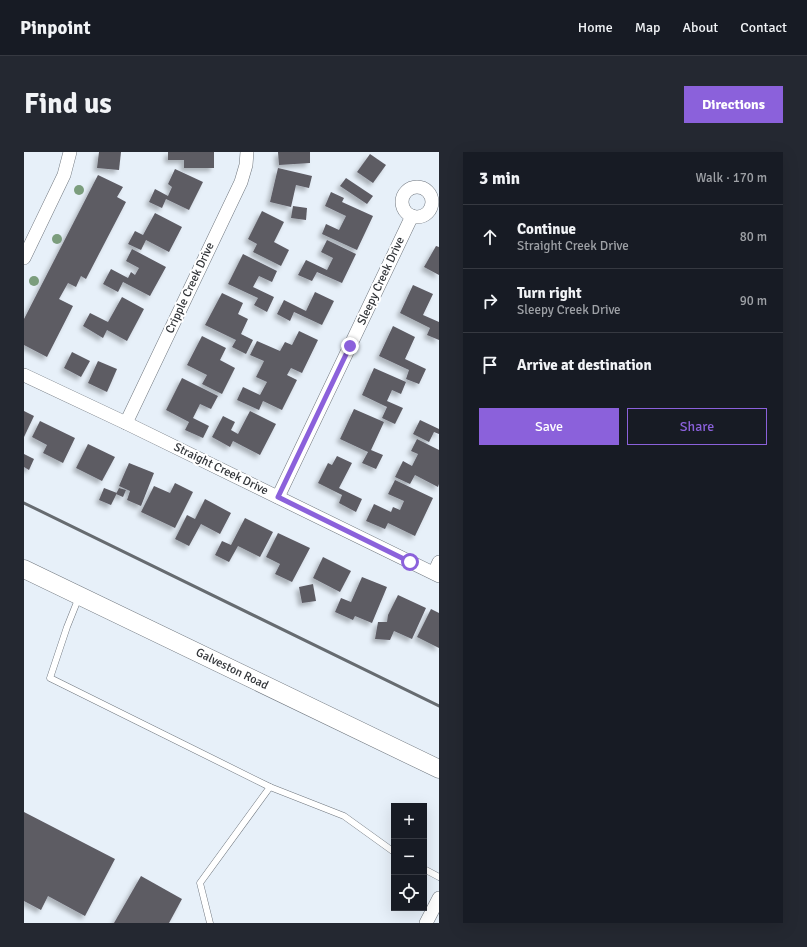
<!DOCTYPE html>
<html lang="en">
<head>
<meta charset="utf-8">
<style>
  body { margin:0; font-family:Signika,sans-serif; background:#242831; color:#f1f3f6 }
  .controls { position:absolute; right:12px; bottom:12px; display:grid; overflow:hidden; border-radius:0px; box-shadow:0 4px 16px #0002 }
  .controls button { width:36px; height:36px; display:grid; place-items:center; padding:0; border:0; border-bottom:1px solid #363941; background:#171b24; color:#f1f3f6; font:20px sans-serif }
  .stop { position:absolute; width:12px; height:12px; margin:-9px; border:3px solid #8b61db; border-radius:50%; background:#fff }
  .stop.end { background:#8b61db; border-color:#fff; box-shadow:0 1px 4px #0008 }
  .list { margin:0; padding:0; list-style:none }
  h2 { display:flex; justify-content:space-between; align-items:center; height:52px; margin:0; padding:0 16px; font-size:17px }
  h2 small { font-size:13px; font-weight:400; color:#9ea1a6 }
  .list li { display:grid; grid-template-columns:26px 1fr auto; gap:12px; align-items:center; box-sizing:border-box; height:64px; padding:0 16px; border-top:1px solid #363941 }
  .list b { display:block; font-size:15px; white-space:nowrap }
  .list p { margin:0; font-size:13px; white-space:nowrap; color:#9ea1a6 }
  .list em { font-size:13px; font-style:normal; color:#9ea1a6 }
  .actions { display:flex; gap:8px; padding:12px 16px }
  .actions a { flex:1; padding:9px 0; border:1px solid #8b61db; border-radius:0px; text-align:center; font-size:14px; color:#8b61db }
  .actions .main { background:#8b61db; color:#fff }
  .icon { flex:none; width:22px; height:22px; fill:none; stroke:currentColor; stroke-width:2; stroke-linecap:round; stroke-linejoin:round }
  .map { position:relative; flex:none; width:415px; height:771px; overflow:hidden; border-radius:0px }
  header { display:flex; align-items:center; gap:24px; box-sizing:border-box; height:56px; padding:0 20px; background:#171b24; border-bottom:1px solid #363941 }
  header strong { font-size:19px }
  nav { display:flex; gap:22px; margin-inline-start:auto; font-size:14px }
  .intro { display:flex; align-items:center; justify-content:space-between; box-sizing:border-box; height:96px; padding:0 24px }
  h1 { margin:0; font-size:28px }
  .button { padding:10px 18px; border-radius:0px; background:#8b61db; color:#fff; font-size:14px; font-weight:700 }
  main { display:flex; gap:24px; padding:0 24px }
  aside { flex:1; background:#171b24; border-radius:0px; box-shadow:0 4px 16px #0002 }
  .map>svg:first-child { display:block }
  .building { fill:#5d5b64; filter:url(#shadow) }
  .lines { fill:none; stroke-linecap:round; stroke-linejoin:round }
  .service-casing { stroke:#6f767e; stroke-width:7 }
  .minor-casing { stroke:#6f767e; stroke-width:14 }
  .secondary-casing { stroke:#6f767e; stroke-width:19 }
  .service { stroke:#fff; stroke-width:6 }
  .minor { stroke:#fff; stroke-width:13 }
  .secondary { stroke:#fff; stroke-width:18 }
  .rail { stroke:#666b70; stroke-width:3 }
  .tree { fill:#7b9d7d }
  .route { stroke:#8b61db; stroke-width:5 }
  .labels { text-anchor:middle; dominant-baseline:central; stroke-width:4; stroke-linejoin:round; paint-order:stroke }
  .street-label { font-size:12px; fill:#323539; stroke:#fff }
</style>
</head>
<body>
<header>
<strong>Pinpoint</strong>
<nav><a>Home</a><a>Map</a><a>About</a><a>Contact</a></nav>
</header>
<div class="intro"><h1>Find us</h1><a class="button">Directions</a></div>
<main>
<div class="map">
<svg width="415" height="771" viewBox="0 0 415 771">
  <defs>
    <filter id="shadow"><feDropShadow dx="-3.5" dy="3.5" stdDeviation="2" flood-color="#0004"/></filter>
  </defs>
  <rect width="100%" height="100%" fill="#e7f0f9"/>
  <g class="building">
    <polygon points="75,0 97,0 95,18 73,16"/>
    <polygon points="144,0 190,0 190,16 160,16 160,8 144,8"/>
    <polygon points="254,0 286,0 286,11 255,13"/>
    <polygon points="346,2 362,13 349,31 333,20"/>
    <polygon points="254,16 288,24 285,36 272,33 267,55 246,50"/>
    <polygon points="151,17 179,30 165,58 142,47 138,56 125,50 131,37 144,44 148,35 144,32"/>
    <polygon points="74,23 99,35 93,45 102,50 62,127 57,124 52,135 44,131 35,147 49,154 23,205 0,193 0,167"/>
    <polygon points="322,26 349,44 343,52 316,34"/>
    <polygon points="307,40 320,46 318,50 349,64 333,98 298,82 302,72 315,78 322,64 301,54"/>
    <polygon points="269,54 283,56 282,68 267,66"/>
    <polygon points="238,59 260,70 250,90 265,98 257,114 229,100 233,92 224,87"/>
    <polygon points="131,61 158,75 145,100 122,88 117,98 104,92 111,79 119,83"/>
    <polygon points="303,88 332,102 318,131 293,120 288,129 274,123 282,108 303,118 309,106 297,100"/>
    <polygon points="412,94 415,95 415,123 400,115"/>
    <polygon points="108,97 142,115 126,144 99,130 94,140 79,132 87,117 104,126 107,120 111,123 115,116 102,109"/>
    <polygon points="219,102 253,119 248,130 235,124 229,135 250,145 243,160 230,153 234,146 204,132"/>
    <polygon points="389,133 409,142 399,163 415,170 415,188 403,183 406,176 376,161"/>
    <polygon points="291,140 310,149 298,173 270,160 266,169 253,162 260,148 282,159"/>
    <polygon points="198,141 219,151 214,162 224,167 217,182 229,188 222,202 208,195 212,188 181,173"/>
    <polygon points="98,145 120,157 103,189 83,178 79,186 59,174 66,161 84,170"/>
    <polygon points="369,174 391,185 381,207 402,217 395,232 382,227 385,218 355,204"/>
    <polygon points="275,179 294,188 278,221 267,216 263,223 273,228 258,258 239,249 235,258 213,248 219,235 236,243 243,230 232,225 240,209 226,203 233,189 256,199 261,190 268,193"/>
    <polygon points="178,184 202,196 196,208 211,216 198,242 178,232 183,223 163,213"/>
    <polygon points="48,200 66,209 57,225 40,216"/>
    <polygon points="74,209 93,217 83,240 64,231"/>
    <polygon points="350,216 382,230 377,242 368,238 363,249 379,256 371,272 358,266 363,255 338,243"/>
    <polygon points="158,226 194,244 187,257 176,252 169,266 185,274 179,286 161,278 165,270 142,258"/>
    <polygon points="330,257 360,270 347,298 359,303 352,317 338,311 344,300 316,287"/>
    <polygon points="0,259 10,264 0,285"/>
    <polygon points="226,259 252,272 236,303 209,289 206,295 188,285 199,264 211,270 207,278 214,282"/>
    <polygon points="396,268 415,277 415,282 410,280 405,290 389,282"/>
    <polygon points="16,269 51,286 39,311 19,301 23,293 8,285"/>
    <polygon points="393,287 415,298 415,332 414,335 391,323 386,332 371,325 379,309 388,314 394,302 387,299"/>
    <polygon points="64,292 91,305 78,329 52,316"/>
    <polygon points="0,302 10,307 5,318 0,315"/>
    <polygon points="313,304 328,311 315,336 338,347 332,360 315,351 318,343 294,331 304,311 308,313"/>
    <polygon points="105,311 130,321 117,354 103,348 106,339 95,334"/>
    <polygon points="371,328 409,346 391,384 364,371 361,377 342,369 350,352 367,360 369,355 376,358 380,349 364,342"/>
    <polygon points="151,331 169,340 151,376 117,360 130,334 146,341"/>
    <polygon points="80,336 93,341 87,353 75,348"/>
    <polygon points="95,336 102,338 99,345 92,342"/>
    <polygon points="181,347 207,361 196,382 177,372 165,394 151,387 163,363 171,367"/>
    <polygon points="221,366 249,380 236,405 214,394 205,410 191,403 198,389 207,393"/>
    <polygon points="254,381 286,396 268,430 251,422 256,412 242,405"/>
    <polygon points="299,405 327,419 316,440 289,426"/>
    <polygon points="338,425 363,435 348,471 331,464 329,468 311,460 317,446 327,450"/>
    <polygon points="289,432 292,449 278,451 275,435"/>
    <polygon points="374,443 402,456 388,487 370,479 366,488 351,487 354,470 363,470 364,463"/>
    <polygon points="407,457 415,461 415,496 393,485"/>
    <polygon points="0,660 91,707 61,764 24,744 17,758 0,749"/>
    <polygon points="117,724 158,747 145,771 90,771"/>
  </g>
  <g class="lines">
    <g class="service-casing">
      <g id="service">
        <polyline points="55,445 43,475 26,526 246,635 320,664 370,700"/>
        <polyline points="400,717 415,725"/>
        <polyline points="186,771 176,731 246,635"/>
      </g>
    </g>
    <g class="minor-casing">
      <g id="minor">
        <circle cx="393" cy="50" r="15"/>
        <polyline points="0,106 40,23 46,0"/>
        <polyline points="0,223 102,271 415,424"/>
        <polyline points="102,271 217,30 222,13 223,0"/>
        <polyline points="254,345 388,64"/>
        <polyline points="410,421 415,410"/>
        <polyline points="402,771 415,746"/>
      </g>
    </g>
    <g class="secondary-casing">
      <polyline id="secondary" points="0,417 415,617"/>
    </g>
    <use href="#service" class="service"/>
    <use href="#minor" class="minor"/>
    <use href="#secondary" class="secondary"/>
    <polyline class="rail" points="0,351 415,554"/>
  </g>
  <g class="tree">
    <circle cx="55" cy="38" r="5"/>
    <circle cx="33" cy="87" r="5"/>
    <circle cx="10" cy="129" r="5"/>
  </g>
  <g class="lines">
    <polyline class="route" points="326,194 254,345 386,410"/>
  </g>
  <g class="labels">
    <g class="street-label">
      <text transform="translate(357 129) rotate(-65)">Sleepy Creek Drive</text>
      <text transform="translate(166 136) rotate(-65)">Cripple Creek Drive</text>
      <text transform="translate(197 317) rotate(26)">Straight Creek Drive</text>
      <text transform="translate(208 517) rotate(26)">Galveston Road</text>
    </g>
  </g>
</svg>
<div class="controls">
<button>+</button>
<button>−</button>
<button><svg class="icon" aria-label="locate" viewBox="0 0 24 24"><circle cx="12" cy="12" r="6"/><path d="M12 2v4M12 18v4M2 12h4M18 12h4"/></svg></button>
</div>
<div class="stop" style="left:386px;top:410px"></div>
<div class="stop end" style="left:326px;top:194px"></div>
</div>
<aside>
<h2>3 min<small>Walk · 170 m</small></h2>
<ul class="list">
<li><svg class="icon" aria-label="ahead" viewBox="0 0 24 24"><path d="M12 20V5M6 11l6-6 6 6"/></svg><div><b>Continue</b><p>Straight Creek Drive</p></div><em>80 m</em></li>
<li><svg class="icon" aria-label="right" viewBox="0 0 24 24"><path d="M7 20v-9h11M14 6l5 5-5 5"/></svg><div><b>Turn right</b><p>Sleepy Creek Drive</p></div><em>90 m</em></li>
<li><svg class="icon" aria-label="arrive" viewBox="0 0 24 24"><path d="M6 21V4h12l-3 4 3 4H6"/></svg><div><b>Arrive at destination</b></div></li>
</ul>
<div class="actions"><a class="main">Save</a><a>Share</a></div>
</aside>
</main>
</body>
</html>
